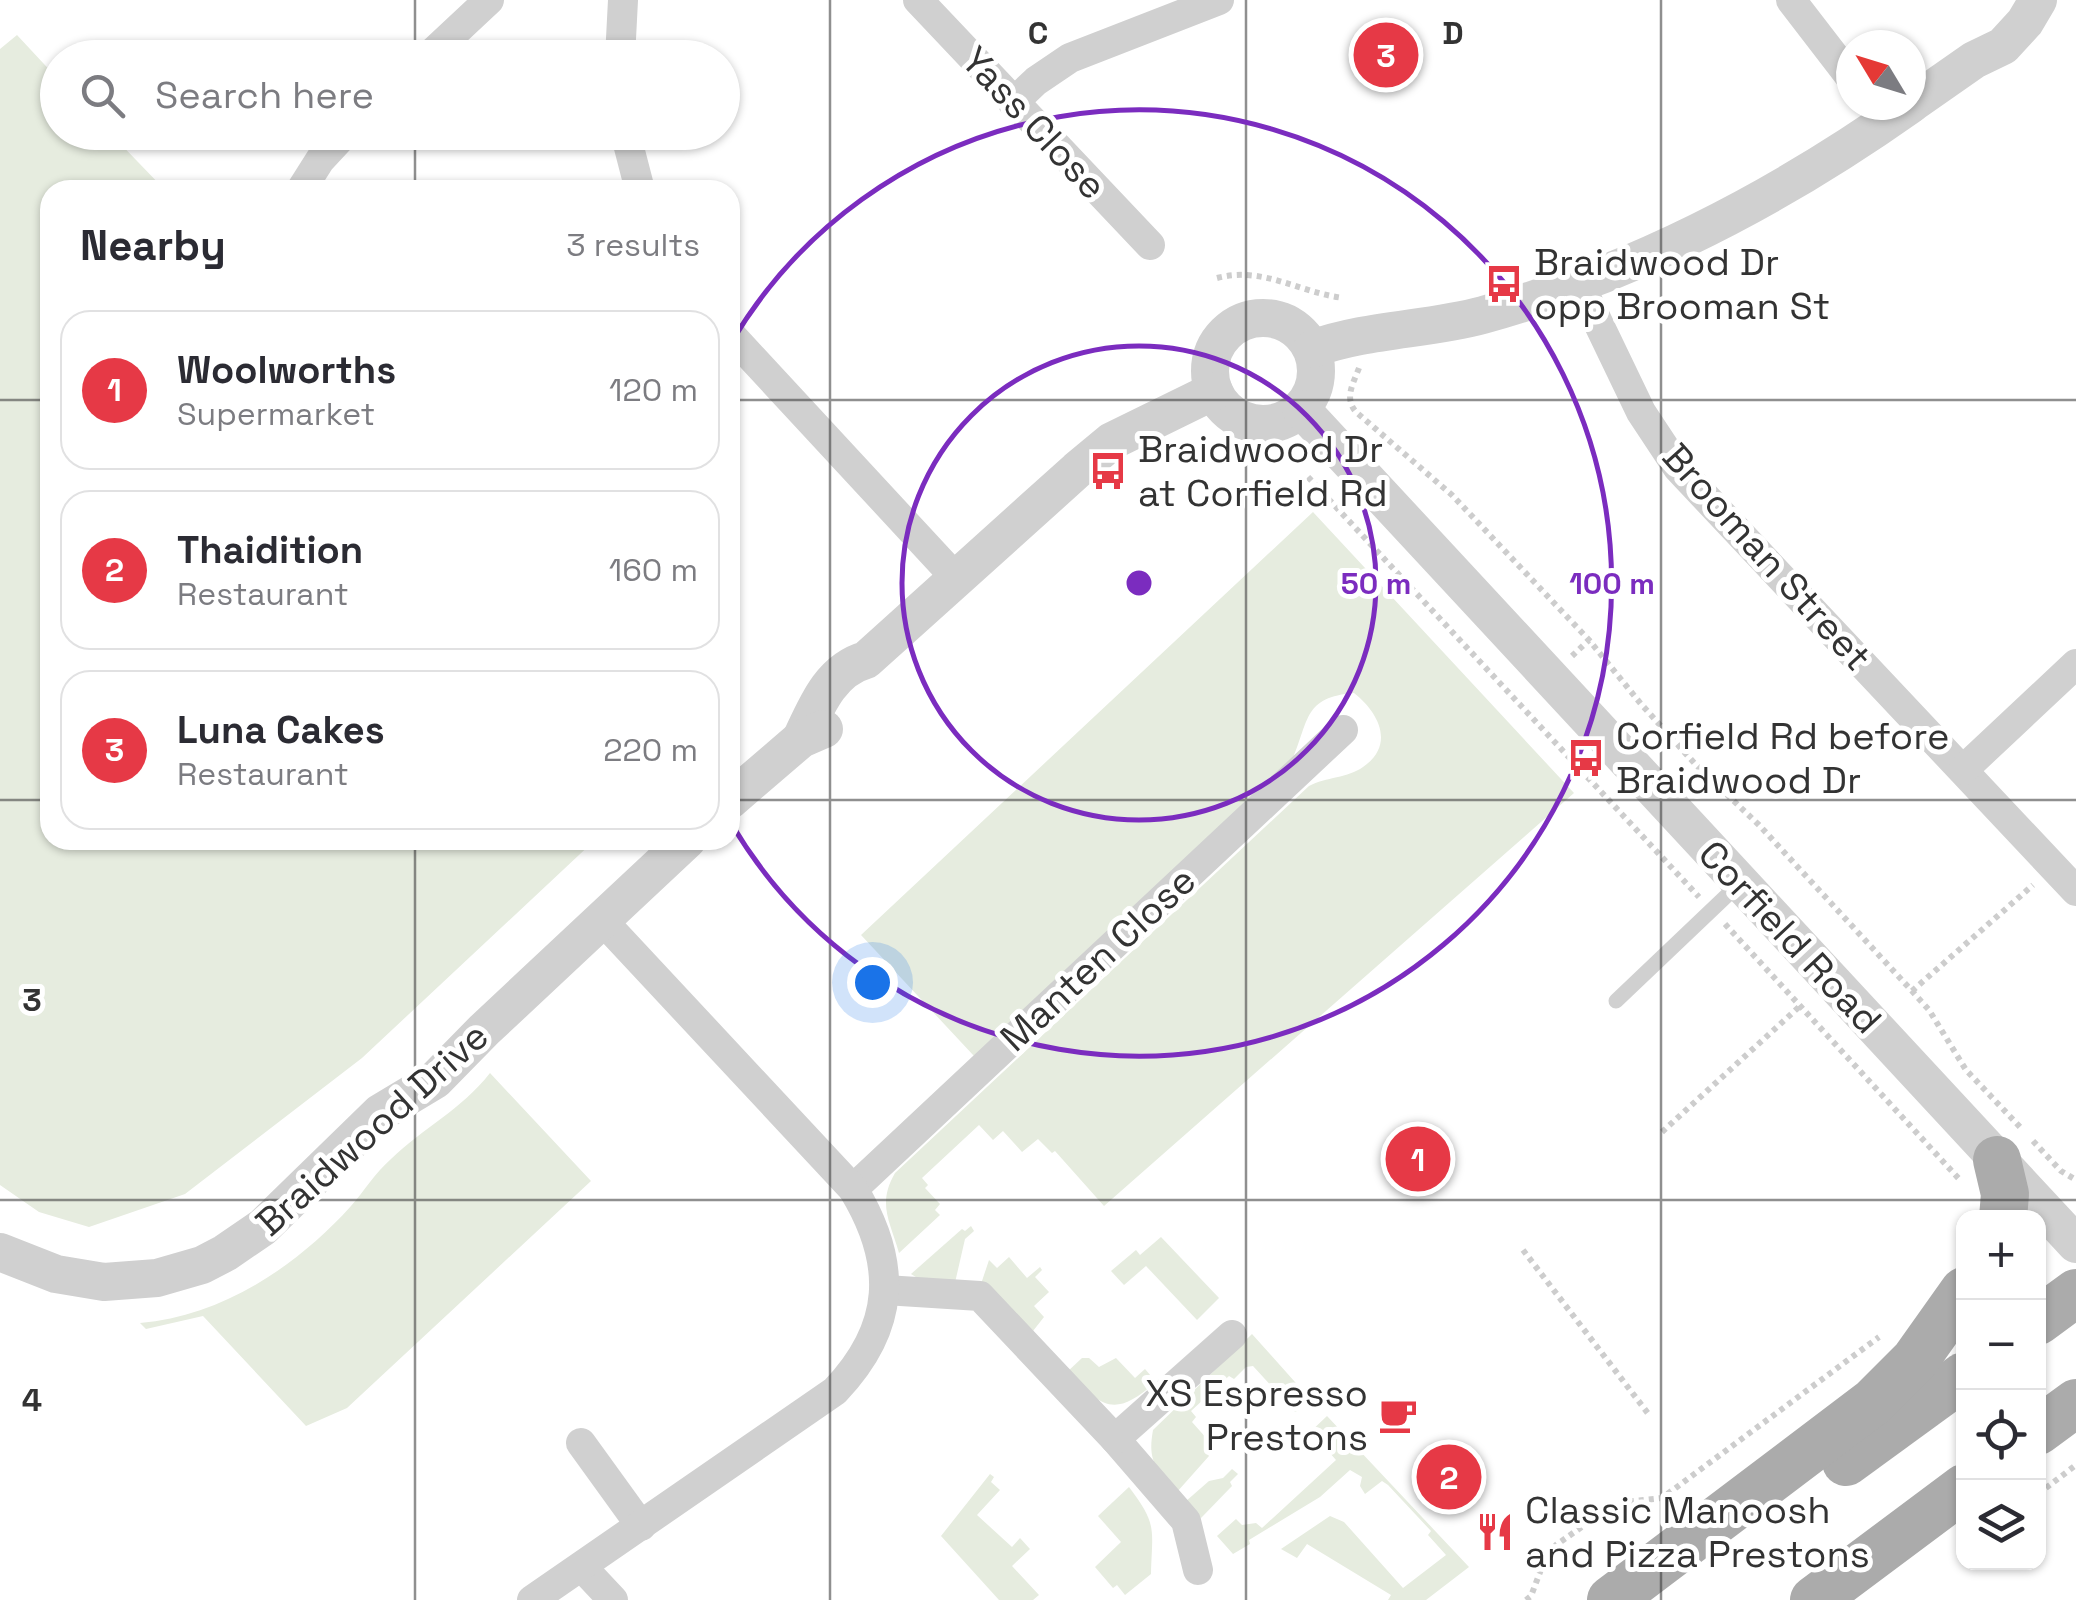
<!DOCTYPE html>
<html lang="en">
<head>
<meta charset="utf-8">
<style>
  body { margin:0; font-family:"Space Grotesk",sans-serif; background:#f2f2f3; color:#2b2b33 }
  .controls { position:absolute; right:30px; bottom:30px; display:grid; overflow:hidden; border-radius:20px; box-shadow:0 2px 8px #0004 }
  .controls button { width:90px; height:90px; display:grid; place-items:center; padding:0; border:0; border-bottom:2px solid #e1e1e2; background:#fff; color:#2b2b33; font:50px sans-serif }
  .compass { position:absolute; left:1836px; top:30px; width:90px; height:90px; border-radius:50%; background:#fff; box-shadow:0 2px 8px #0004; rotate:308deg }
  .you { position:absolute; left:872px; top:982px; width:35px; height:35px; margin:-25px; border:8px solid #fff; border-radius:50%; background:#1a73e8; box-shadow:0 0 0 15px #1a73e833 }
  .badge { display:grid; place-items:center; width:65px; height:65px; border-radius:50%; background:#e63946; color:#fff; font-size:32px; font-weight:700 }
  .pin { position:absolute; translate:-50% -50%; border:5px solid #fff; box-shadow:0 2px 10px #0006 }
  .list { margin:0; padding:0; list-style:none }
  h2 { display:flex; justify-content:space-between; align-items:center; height:130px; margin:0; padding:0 40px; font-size:42px }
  h2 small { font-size:32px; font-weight:400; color:#7c7c81 }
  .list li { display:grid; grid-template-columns:65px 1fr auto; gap:30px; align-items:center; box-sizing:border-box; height:160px; margin:0 20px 20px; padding:0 20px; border:2px solid #e1e1e2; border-radius:30px }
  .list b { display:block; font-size:38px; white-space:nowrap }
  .list p { margin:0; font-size:32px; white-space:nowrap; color:#7c7c81 }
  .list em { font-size:32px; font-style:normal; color:#7c7c81 }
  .icon { flex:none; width:55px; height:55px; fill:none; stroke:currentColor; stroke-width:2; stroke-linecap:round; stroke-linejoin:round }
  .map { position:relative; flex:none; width:2076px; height:1600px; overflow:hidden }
  .search { position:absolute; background:#fff; box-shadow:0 2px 8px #0004; left:40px; top:40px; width:700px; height:110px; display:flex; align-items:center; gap:25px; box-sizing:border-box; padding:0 35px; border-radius:55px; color:#7c7c81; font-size:38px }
  .panel { position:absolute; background:#fff; box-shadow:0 2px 8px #0004; left:40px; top:180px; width:700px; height:670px; border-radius:30px }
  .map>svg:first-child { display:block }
  .green { fill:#e6ecdf }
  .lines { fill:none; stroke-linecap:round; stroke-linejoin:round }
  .path { stroke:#cdcdcd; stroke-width:6; stroke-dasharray:5 5; stroke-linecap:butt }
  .service { stroke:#d0d0d0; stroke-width:15 }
  .minor { stroke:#d0d0d0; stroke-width:30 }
  .tertiary { stroke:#d0d0d0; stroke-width:38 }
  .primary { stroke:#ababab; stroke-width:48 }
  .grid { fill:none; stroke:#333; stroke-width:2.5; stroke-opacity:0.55 }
  .ring { fill:none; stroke:#7b2cbf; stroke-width:5 }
  .labels { text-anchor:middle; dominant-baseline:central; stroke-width:10; stroke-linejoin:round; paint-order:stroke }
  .street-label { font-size:38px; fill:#333; stroke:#fff }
  .poi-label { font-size:38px; fill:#333; stroke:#fff; text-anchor:start }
  .grid-label { font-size:32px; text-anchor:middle; font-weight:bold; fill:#333; stroke:#fff; stroke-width:10; stroke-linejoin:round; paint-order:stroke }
  .centre { fill:#7b2cbf; stroke:#fff; stroke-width:5 }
  .ring-label { font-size:30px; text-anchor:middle; font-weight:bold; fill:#7b2cbf; stroke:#fff; stroke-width:10; stroke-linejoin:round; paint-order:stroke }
</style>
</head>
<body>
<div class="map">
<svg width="2076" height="1600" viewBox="0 0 2076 1600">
  <rect width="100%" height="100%" fill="#fff"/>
  <g class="green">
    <polygon points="17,35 57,78 58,132 110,133 165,190 50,190 50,840 595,840 362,1058 185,1194 89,1227 39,1212 0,1185 0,49"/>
    <path d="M1313,512L1574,793L1104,1206L1055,1151L1052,1153L1038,1139L1022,1152L1003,1131L993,1140L979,1125L922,1178L928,1185L925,1188L940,1204L935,1210L940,1215L899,1253C890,1221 877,1204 895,1173L1309,786C1326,777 1348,778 1363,767C1396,744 1378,712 1354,693C1304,697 1309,720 1293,758L974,1056L861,935Z"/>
    <path d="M490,1073L591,1181L347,1408L306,1426L203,1316L146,1329L140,1323C222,1316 296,1267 351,1206C365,1190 375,1173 391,1159C424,1127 460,1111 490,1073Z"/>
    <polygon points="971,1226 974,1231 965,1239 954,1287 924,1282 911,1274 962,1229 965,1231"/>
    <polygon points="1161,1237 1219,1298 1197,1320 1146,1266 1124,1285 1111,1271 1136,1250 1140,1255"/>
    <polygon points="1009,1257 1027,1278 1040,1267 1042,1270 1035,1277 1049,1292 1034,1306 1044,1317 1033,1331 978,1293 989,1260 997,1268"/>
    <path d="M1252,1334L1303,1391L1292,1401L1299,1410L1295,1412L1253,1366L1246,1367L1234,1379L1229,1376L1191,1411L1196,1417L1192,1422L1208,1440L1206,1443L1209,1447L1205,1451L1209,1456L1177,1492C1157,1469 1147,1463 1153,1430Z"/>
    <path d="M1082,1358H1089L1099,1367L1116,1358L1135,1378L1145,1369L1156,1382C1113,1419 1104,1407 1066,1373Z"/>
    <polygon points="1327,1416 1469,1567 1426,1600 1388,1600 1391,1595 1307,1544 1297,1558 1281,1549 1330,1516 1344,1522 1403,1588 1446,1555 1428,1535 1431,1531 1388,1485 1382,1481 1365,1494 1360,1486 1362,1477 1350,1470 1320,1497 1249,1540 1250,1544 1233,1554 1217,1536 1236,1519 1242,1525 1256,1523 1262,1528 1336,1460 1314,1435 1310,1438 1307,1435"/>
    <polygon points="1232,1469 1238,1474 1230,1482 1232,1486 1201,1518 1185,1502 1209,1481 1223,1478"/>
    <polygon points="990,1474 994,1477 991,1482 1000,1490 977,1515 1012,1547 1020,1538 1030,1549 1012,1566 1039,1595 1033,1600 999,1600 941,1536"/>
    <path d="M1129,1487C1158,1525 1152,1529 1151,1574L1125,1595L1117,1585L1113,1588L1095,1567L1121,1542L1098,1516Z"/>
  </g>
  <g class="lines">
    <g class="path">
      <path d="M1217,278C1263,266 1297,292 1343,298"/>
      <path d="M1359,368C1353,384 1344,398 1356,412L1452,495L1589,640L1641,704L1696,765L1759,825L1912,991L1929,1010L1966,1070L2021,1128"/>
      <polyline points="1308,477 1699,897"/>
      <polyline points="1572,656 1589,640"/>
      <polyline points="1725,924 1960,1180"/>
      <polyline points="1912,991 2033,885"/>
      <polyline points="1662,1132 1800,1006"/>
      <polyline points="2033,1141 2061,1171 2076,1180"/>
      <polyline points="1523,1250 1650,1416"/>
      <polyline points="2038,1494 2076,1465"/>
      <polyline points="1526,1600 1531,1596 1545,1559 1556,1545 1616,1503 1662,1498 1879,1337"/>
    </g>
    <polyline class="service" points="1616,1001 1740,883"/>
    <g class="minor">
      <polyline points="918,0 1150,245"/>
      <polyline points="1791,0 1851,78"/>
      <polyline points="427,58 489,0"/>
      <polyline points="620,58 623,0"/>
      <polyline points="1013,103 1036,81 1070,58 1219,0"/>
      <polyline points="625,132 640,190"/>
      <polyline points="301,190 320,160 346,132"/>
      <polyline points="1579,283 1641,412 1678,468 2076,891"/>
      <polyline points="730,334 955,577"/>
      <polyline points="1963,770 2076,664"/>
      <polyline points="853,1189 1343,730"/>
      <polyline points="885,1290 980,1296 1115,1439 1186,1521 1198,1570"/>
      <polyline points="1115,1439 1232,1335"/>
      <polyline points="581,1443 641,1526"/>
      <polyline points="582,1567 613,1600"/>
      <path d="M532,1600L835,1391C896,1327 898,1263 853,1189L602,920"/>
    </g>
    <g class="tertiary">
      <polyline points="1911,104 1974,60 2003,46 2025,22 2038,0"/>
      <circle cx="1263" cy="371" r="53"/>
      <path d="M1312,349C1367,329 1427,330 1483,315C1637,272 1780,197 1910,105"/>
      <polyline points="1301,409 2076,1244"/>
      <path d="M801,739C816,707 830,670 866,660L1077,470L1112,441L1214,391"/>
      <polyline points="730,800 801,739 824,729"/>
      <polyline points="0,1252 56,1274 104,1282 157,1278 202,1265 225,1253 263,1227 380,1113 435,1080 484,1030 687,840"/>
    </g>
    <g class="primary">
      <polyline points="1997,1160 2005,1194 2003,1218"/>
      <polyline points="2038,1321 2076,1293"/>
      <polyline points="2038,1431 2076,1403"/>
      <polyline points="1846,1462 1964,1376"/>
      <polyline points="1611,1600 1873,1402 1915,1360 1964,1291"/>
      <polyline points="1814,1600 1964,1488"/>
    </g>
  </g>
  <path class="grid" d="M415,0V58M830,0V1600M1246,0V1600M1661,0V1600M415,132V190M0,400H50M730,400H2076M0,800H50M730,800H2076M415,840V1600M0,1200H2076"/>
  <g class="ring">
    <circle cx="1139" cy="583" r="237"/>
    <path d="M731 343A473 473 0 1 1 731 823"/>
  </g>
  <defs>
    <g id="bus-bare" transform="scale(3)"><path d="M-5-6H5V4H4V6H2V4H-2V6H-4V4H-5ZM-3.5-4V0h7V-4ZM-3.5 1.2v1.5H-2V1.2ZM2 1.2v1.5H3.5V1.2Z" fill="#e63946" stroke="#fff" stroke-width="2.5" paint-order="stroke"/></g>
    <g id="cafe-bare" transform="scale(3)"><path d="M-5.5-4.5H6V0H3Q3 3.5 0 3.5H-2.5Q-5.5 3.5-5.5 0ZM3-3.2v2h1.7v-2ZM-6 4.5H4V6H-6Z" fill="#e63946" stroke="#fff" stroke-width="2.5" paint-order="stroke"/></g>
    <g id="restaurant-bare" transform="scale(3)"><path d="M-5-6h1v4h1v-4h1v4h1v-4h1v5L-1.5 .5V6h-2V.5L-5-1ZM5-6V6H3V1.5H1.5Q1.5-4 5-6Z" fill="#e63946" stroke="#fff" stroke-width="2.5" paint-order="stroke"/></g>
  </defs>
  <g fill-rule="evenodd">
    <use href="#bus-bare" x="1504" y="284"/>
    <use href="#bus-bare" x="1108" y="471"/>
    <use href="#bus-bare" x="1586" y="758"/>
    <use href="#cafe-bare" x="1398" y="1415"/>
    <use href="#restaurant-bare" x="1495" y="1532"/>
  </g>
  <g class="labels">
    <g class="street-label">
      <text transform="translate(1034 123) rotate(47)">Yass Close</text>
      <text transform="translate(1767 557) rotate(48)">Brooman Street</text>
      <text transform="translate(1790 937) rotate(47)">Corfield Road</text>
      <text transform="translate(1098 959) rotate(-43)">Manten Close</text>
      <text transform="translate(372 1129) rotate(-42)">Braidwood Drive</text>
    </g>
    <g class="poi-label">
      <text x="1534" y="262">Braidwood Dr<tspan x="1534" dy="44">opp Brooman St</tspan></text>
      <text x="1138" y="449">Braidwood Dr<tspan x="1138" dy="44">at Corfield Rd</tspan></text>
      <text x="1616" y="736">Corfield Rd before<tspan x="1616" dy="44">Braidwood Dr</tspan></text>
      <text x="1368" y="1393" text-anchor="end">XS Espresso<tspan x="1368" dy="44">Prestons</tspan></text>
      <text x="1525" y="1510">Classic Manoosh<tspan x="1525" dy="44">and Pizza Prestons</tspan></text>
    </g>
  </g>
  <g class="grid-label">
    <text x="1038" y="44">C</text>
    <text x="1453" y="44">D</text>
    <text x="32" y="1011">3</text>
    <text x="32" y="1411">4</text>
  </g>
  <circle cx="1139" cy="583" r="15" class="centre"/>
  <g class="ring-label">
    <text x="1376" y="594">50 m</text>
    <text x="1612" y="594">100 m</text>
  </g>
</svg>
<div class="controls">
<button>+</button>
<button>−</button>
<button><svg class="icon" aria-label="locate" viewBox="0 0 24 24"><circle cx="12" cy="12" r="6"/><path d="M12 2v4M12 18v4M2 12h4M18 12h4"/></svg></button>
<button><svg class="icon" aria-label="layers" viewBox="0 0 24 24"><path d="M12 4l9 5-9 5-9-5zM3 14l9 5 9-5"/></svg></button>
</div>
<svg class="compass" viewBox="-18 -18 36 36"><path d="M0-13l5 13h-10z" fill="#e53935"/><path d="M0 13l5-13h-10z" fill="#7c7c81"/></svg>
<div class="you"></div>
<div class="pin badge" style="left:1418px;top:1159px">1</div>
<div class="pin badge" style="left:1449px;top:1477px">2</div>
<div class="pin badge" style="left:1386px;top:55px">3</div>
<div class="search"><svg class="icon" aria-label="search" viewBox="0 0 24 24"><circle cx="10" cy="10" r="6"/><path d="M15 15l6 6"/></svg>Search here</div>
<section class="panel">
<h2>Nearby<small>3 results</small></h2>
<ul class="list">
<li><span class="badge">1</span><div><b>Woolworths</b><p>Supermarket</p></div><em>120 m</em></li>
<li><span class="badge">2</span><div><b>Thaidition</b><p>Restaurant</p></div><em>160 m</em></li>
<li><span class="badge">3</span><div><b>Luna Cakes</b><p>Restaurant</p></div><em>220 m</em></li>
</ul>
</section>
</div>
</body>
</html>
